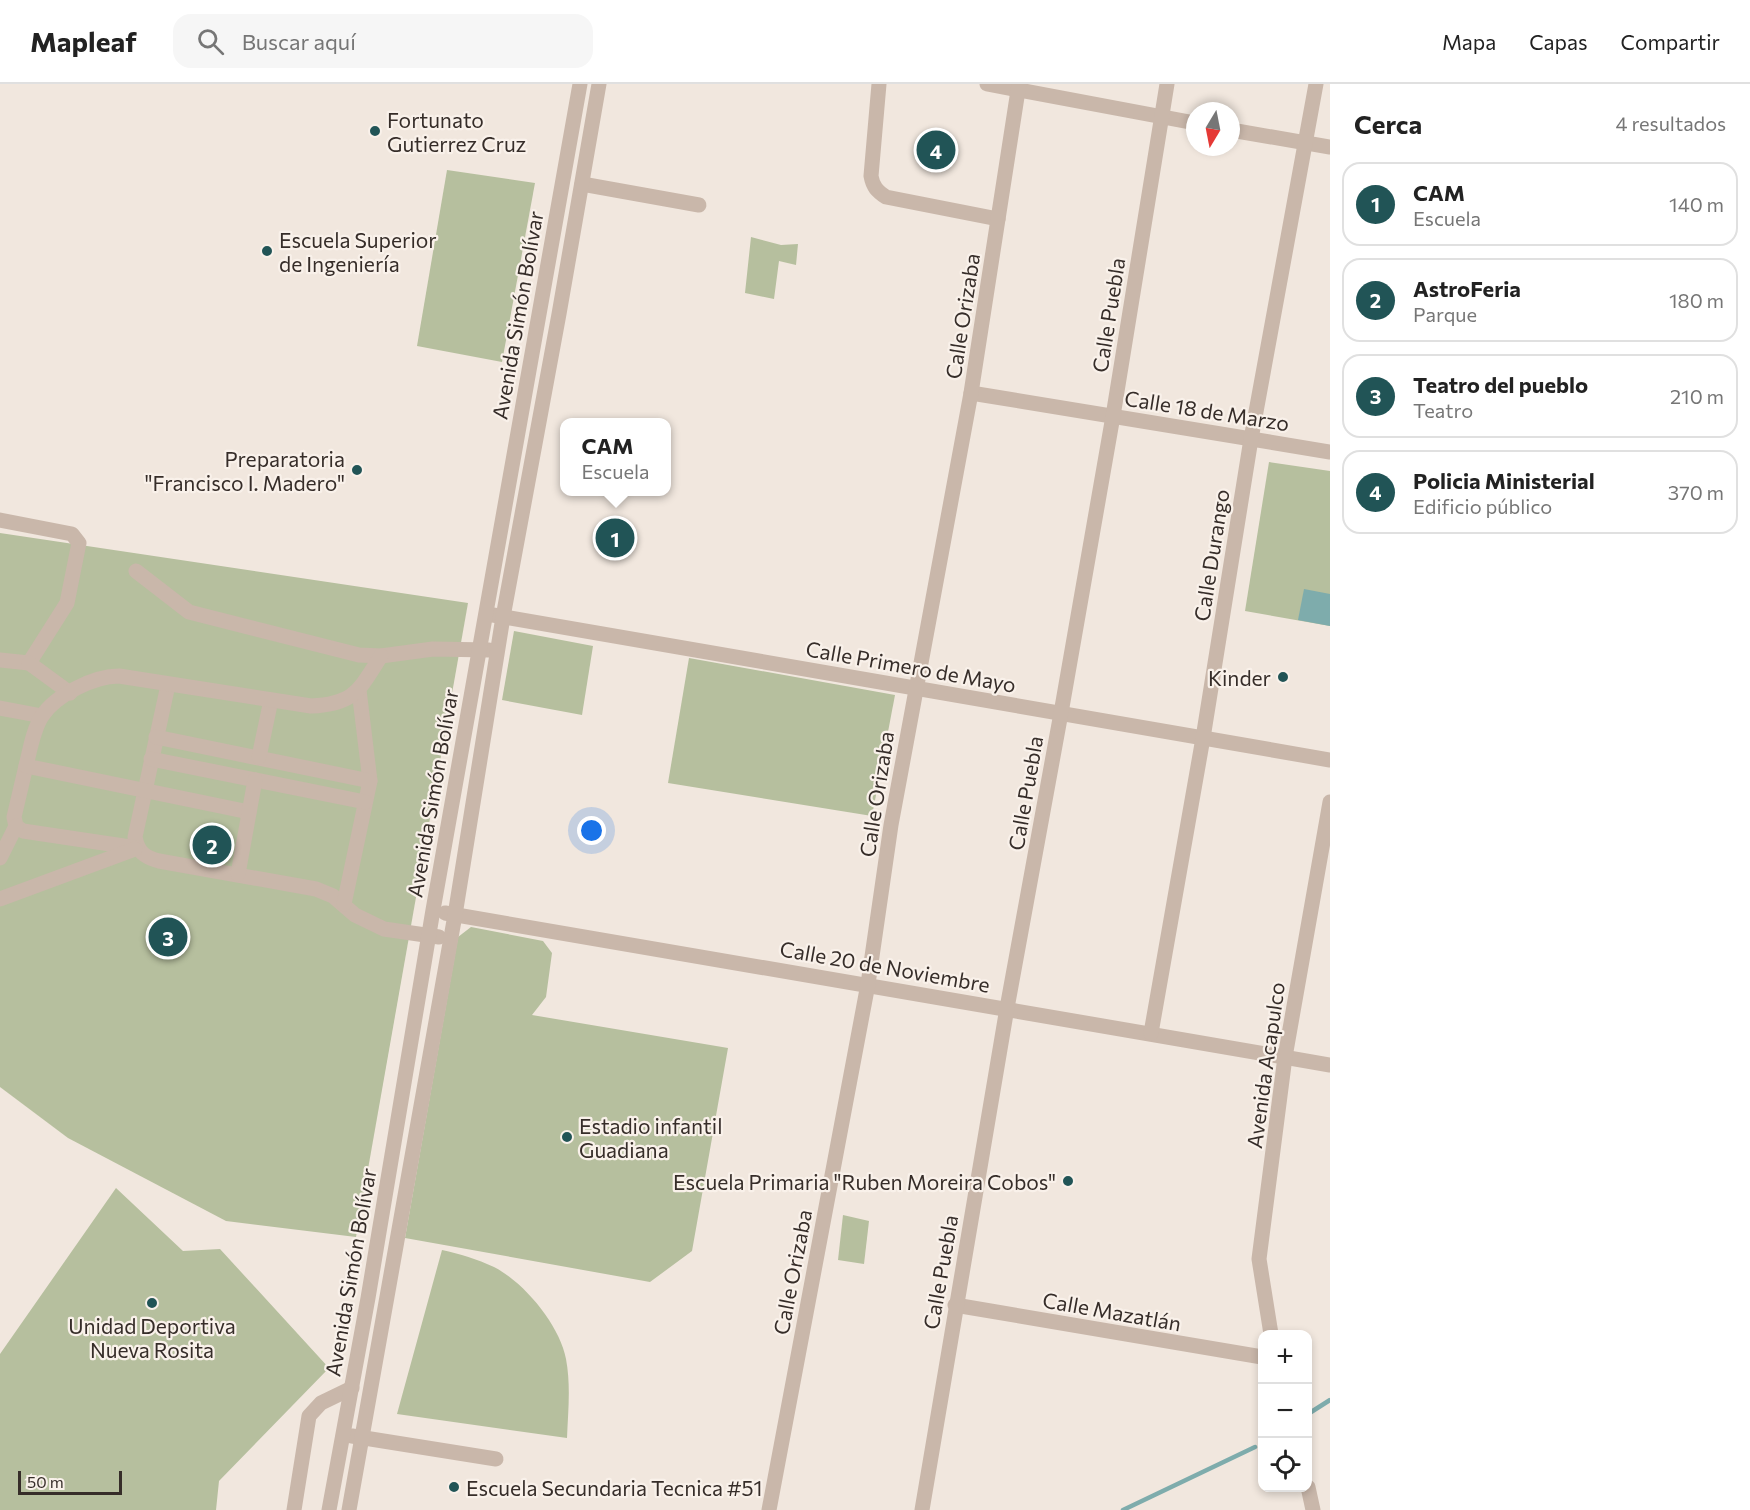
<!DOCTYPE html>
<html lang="es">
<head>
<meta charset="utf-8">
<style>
  body { margin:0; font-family:Commissioner,sans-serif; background:#f6f6f6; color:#222 }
  .controls { position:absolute; right:18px; bottom:18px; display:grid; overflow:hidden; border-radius:12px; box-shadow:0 3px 9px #0003 }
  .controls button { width:54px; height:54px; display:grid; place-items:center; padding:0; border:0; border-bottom:2px solid #e0e0e0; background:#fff; color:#222; font:30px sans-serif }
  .compass { position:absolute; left:1186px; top:18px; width:54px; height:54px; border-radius:50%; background:#fff; box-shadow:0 3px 9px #0003; rotate:190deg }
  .scale { position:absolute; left:18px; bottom:15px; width:104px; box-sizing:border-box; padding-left:6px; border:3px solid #362d29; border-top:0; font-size:16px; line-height:21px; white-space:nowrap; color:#362d29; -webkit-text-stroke:4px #f9f1ea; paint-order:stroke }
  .you { position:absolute; left:592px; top:747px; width:21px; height:21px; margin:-15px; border:4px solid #fff; border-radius:50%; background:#1a73e8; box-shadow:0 0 0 9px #1a73e833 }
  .badge { display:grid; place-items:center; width:39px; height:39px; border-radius:50%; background:#215456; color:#fff; font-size:20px; font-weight:700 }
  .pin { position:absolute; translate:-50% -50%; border:3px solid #fff; box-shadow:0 2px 6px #0006 }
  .popup { position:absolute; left:560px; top:334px; width:111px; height:78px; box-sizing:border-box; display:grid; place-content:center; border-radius:12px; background:#fff; filter:drop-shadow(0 2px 4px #0005); font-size:20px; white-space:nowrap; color:#767676 }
  .popup b { font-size:22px; color:#222 }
  .popup::after { content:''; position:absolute; left:50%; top:100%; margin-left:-12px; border:12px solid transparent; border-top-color:#fff }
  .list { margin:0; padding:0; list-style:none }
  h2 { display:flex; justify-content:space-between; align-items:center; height:78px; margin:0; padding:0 24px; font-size:26px }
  h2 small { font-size:20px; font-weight:400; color:#767676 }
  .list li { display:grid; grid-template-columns:39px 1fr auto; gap:18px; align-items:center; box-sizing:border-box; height:84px; margin:0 12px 12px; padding:0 12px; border:2px solid #e0e0e0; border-radius:18px }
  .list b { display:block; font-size:22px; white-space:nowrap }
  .list p { margin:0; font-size:20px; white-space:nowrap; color:#767676 }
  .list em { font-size:20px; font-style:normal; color:#767676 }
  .icon { flex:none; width:33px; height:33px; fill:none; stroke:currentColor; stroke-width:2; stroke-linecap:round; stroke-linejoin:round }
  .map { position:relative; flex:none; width:1330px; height:1426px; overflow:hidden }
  header { display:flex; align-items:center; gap:36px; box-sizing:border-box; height:84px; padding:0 30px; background:#fff; border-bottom:2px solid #e0e0e0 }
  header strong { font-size:28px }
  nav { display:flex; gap:33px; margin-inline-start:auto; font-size:21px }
  .search { width:420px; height:54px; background:#f6f6f6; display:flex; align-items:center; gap:15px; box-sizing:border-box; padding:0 21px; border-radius:18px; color:#767676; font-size:22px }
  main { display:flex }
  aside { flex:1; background:#fff }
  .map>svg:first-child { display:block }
  .green { fill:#b6bf9e }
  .water { fill:#7eacac }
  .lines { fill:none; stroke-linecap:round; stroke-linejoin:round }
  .stream { stroke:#7eacac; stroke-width:4.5 }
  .minor { stroke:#c9b7aa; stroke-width:15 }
  .poi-dot { fill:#215456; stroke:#f9f1ea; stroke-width:2 }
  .labels { text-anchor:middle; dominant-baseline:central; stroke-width:4.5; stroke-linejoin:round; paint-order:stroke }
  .poi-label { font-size:21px; fill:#362d29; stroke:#f9f1ea; text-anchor:start }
  .street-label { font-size:21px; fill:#362d29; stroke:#f9f1ea }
</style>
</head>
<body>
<header>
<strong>Mapleaf</strong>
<div class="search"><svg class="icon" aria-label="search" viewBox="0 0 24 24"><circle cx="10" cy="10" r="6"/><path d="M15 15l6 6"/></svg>Buscar aquí</div>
<nav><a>Mapa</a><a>Capas</a><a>Compartir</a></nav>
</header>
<main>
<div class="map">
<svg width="1330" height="1426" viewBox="0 0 1330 1426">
  <rect width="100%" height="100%" fill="#f1e7de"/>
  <g class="green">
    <polygon points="447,86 535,99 502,278 417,262"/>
    <polygon points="751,153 781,161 798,160 796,181 779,177 774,215 745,209"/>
    <polygon points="1269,378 1330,387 1330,542 1245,527"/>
    <polygon points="0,449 468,519 356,1153 226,1137 68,1054 0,1003"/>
    <polygon points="514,547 593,562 582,631 502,616"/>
    <polygon points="689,574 895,611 872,732 668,699"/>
    <polygon points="471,843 543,857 552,869 546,913 532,931 728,964 692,1167 650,1198 405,1154 458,853"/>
    <polygon points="116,1104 183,1167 220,1165 329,1284 219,1397 216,1426 0,1426 0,1270"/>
    <polygon points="843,1131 869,1137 864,1180 838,1176"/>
    <path d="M442,1166C460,1170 477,1175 494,1183C525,1199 560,1242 566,1275C571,1302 568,1328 567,1354L397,1330Z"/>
  </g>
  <polygon class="water" points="1304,505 1330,510 1330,542 1298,536"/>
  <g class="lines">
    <g class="stream">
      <polyline points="1308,1330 1330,1316"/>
      <polyline points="1123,1426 1255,1363"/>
    </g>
    <g class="minor">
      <path d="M879,0L871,92C873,103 877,107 886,113L998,135"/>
      <polyline points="987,0 1195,39"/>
      <polyline points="1231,46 1330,63"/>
      <polyline points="582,100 699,121"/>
      <polyline points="971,309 1330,368"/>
      <polyline points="0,436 72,450 79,459 67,519 29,579 0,576"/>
      <polyline points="136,487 189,528 359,571 381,572 433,565 489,566"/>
      <polyline points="493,531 1330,676"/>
      <polyline points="29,579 70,609"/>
      <path d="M168,601L135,753C138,768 144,773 159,777L316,805L333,812L355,831L384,845L439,853"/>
      <polyline points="359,606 370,697"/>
      <polyline points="0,624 42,632"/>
      <polyline points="156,653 370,697 344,820"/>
      <polyline points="259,673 271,616"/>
      <polyline points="151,675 365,718"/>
      <polyline points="26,682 14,733 16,742 23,747 137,764"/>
      <path d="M249,728L26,682C30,666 33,646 42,632C56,611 94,592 119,592L311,622C355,620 359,606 381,572"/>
      <polyline points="0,774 16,742"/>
      <polyline points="238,790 255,696"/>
      <polyline points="0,815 135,765"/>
      <polyline points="445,829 1330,981"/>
      <polyline points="1151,949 1203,654 1251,355 1316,0"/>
      <polyline points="955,1221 1262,1273"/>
      <polyline points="1271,1250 1259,1175 1285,973 1330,718"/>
      <polyline points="352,1352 496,1375"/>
      <polyline points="1308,1403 1313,1426"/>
      <polyline points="294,1426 309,1332 321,1319 352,1304"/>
      <polyline points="329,1426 368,1214 433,826 580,0"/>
      <polyline points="349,1426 455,831 503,533 559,230 599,0"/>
      <polyline points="769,1426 868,900 891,741 971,309 1019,0"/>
      <polyline points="922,1426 1007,924 1061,629 1113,332 1167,0"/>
    </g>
  </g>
  <g class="poi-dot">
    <circle cx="375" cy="47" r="6"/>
    <circle cx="267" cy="167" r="6"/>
    <circle cx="357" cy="386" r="6"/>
    <circle cx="1283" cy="593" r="6"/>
    <circle cx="567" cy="1053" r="6"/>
    <circle cx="1068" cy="1097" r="6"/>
    <circle cx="152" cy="1219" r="6"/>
    <circle cx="454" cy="1403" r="6"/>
  </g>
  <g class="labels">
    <g class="poi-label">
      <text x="387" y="35">Fortunato<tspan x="387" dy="24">Gutierrez Cruz</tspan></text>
      <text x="279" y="155">Escuela Superior<tspan x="279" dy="24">de Ingeniería</tspan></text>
      <text x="345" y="374" text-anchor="end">Preparatoria<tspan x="345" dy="24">"Francisco I. Madero"</tspan></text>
      <text x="1271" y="593" text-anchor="end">Kinder</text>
      <text x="579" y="1041">Estadio infantil<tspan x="579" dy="24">Guadiana</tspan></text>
      <text x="1056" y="1097" text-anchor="end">Escuela Primaria "Ruben Moreira Cobos"</text>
      <text x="152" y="1241" text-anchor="middle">Unidad Deportiva<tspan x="152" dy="24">Nueva Rosita</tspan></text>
      <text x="466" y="1403">Escuela Secundaria Tecnica #51</text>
    </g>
    <g class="street-label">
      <text transform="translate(517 231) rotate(-80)">Avenida Simón Bolívar</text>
      <text transform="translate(1108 231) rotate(-81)">Calle Puebla</text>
      <text transform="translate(962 232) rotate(-81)">Calle Orizaba</text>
      <text transform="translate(1207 326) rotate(9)">Calle 18 de Marzo</text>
      <text transform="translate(1211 471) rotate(-81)">Calle Durango</text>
      <text transform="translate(911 582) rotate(10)">Calle Primero de Mayo</text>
      <text transform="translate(432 709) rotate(-80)">Avenida Simón Bolívar</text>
      <text transform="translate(1025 709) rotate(-80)">Calle Puebla</text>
      <text transform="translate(876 710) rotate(-81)">Calle Orizaba</text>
      <text transform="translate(885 882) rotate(10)">Calle 20 de Noviembre</text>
      <text transform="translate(1265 981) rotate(-82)">Avenida Acapulco</text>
      <text transform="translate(350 1188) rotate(-80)">Avenida Simón Bolívar</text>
      <text transform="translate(792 1188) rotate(-79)">Calle Orizaba</text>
      <text transform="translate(940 1188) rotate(-80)">Calle Puebla</text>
      <text transform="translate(1112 1227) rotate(10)">Calle Mazatlán</text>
    </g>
  </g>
</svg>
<div class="controls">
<button>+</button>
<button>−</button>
<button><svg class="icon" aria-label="locate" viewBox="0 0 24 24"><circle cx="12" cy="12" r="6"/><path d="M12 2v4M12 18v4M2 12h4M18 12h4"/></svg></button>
</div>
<svg class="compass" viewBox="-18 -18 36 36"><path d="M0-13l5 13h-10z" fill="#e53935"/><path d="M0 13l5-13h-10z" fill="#767676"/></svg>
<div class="scale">50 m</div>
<div class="you"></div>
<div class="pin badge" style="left:615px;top:454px">1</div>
<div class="popup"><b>CAM</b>Escuela</div>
<div class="pin badge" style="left:212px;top:761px">2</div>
<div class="pin badge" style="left:168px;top:853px">3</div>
<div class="pin badge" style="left:936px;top:66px">4</div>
</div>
<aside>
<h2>Cerca<small>4 resultados</small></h2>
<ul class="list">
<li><span class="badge">1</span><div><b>CAM</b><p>Escuela</p></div><em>140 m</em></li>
<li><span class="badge">2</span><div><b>AstroFeria</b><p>Parque</p></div><em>180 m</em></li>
<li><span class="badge">3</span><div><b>Teatro del pueblo</b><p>Teatro</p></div><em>210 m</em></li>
<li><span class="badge">4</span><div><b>Policia Ministerial</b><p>Edificio público</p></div><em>370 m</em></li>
</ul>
</aside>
</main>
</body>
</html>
